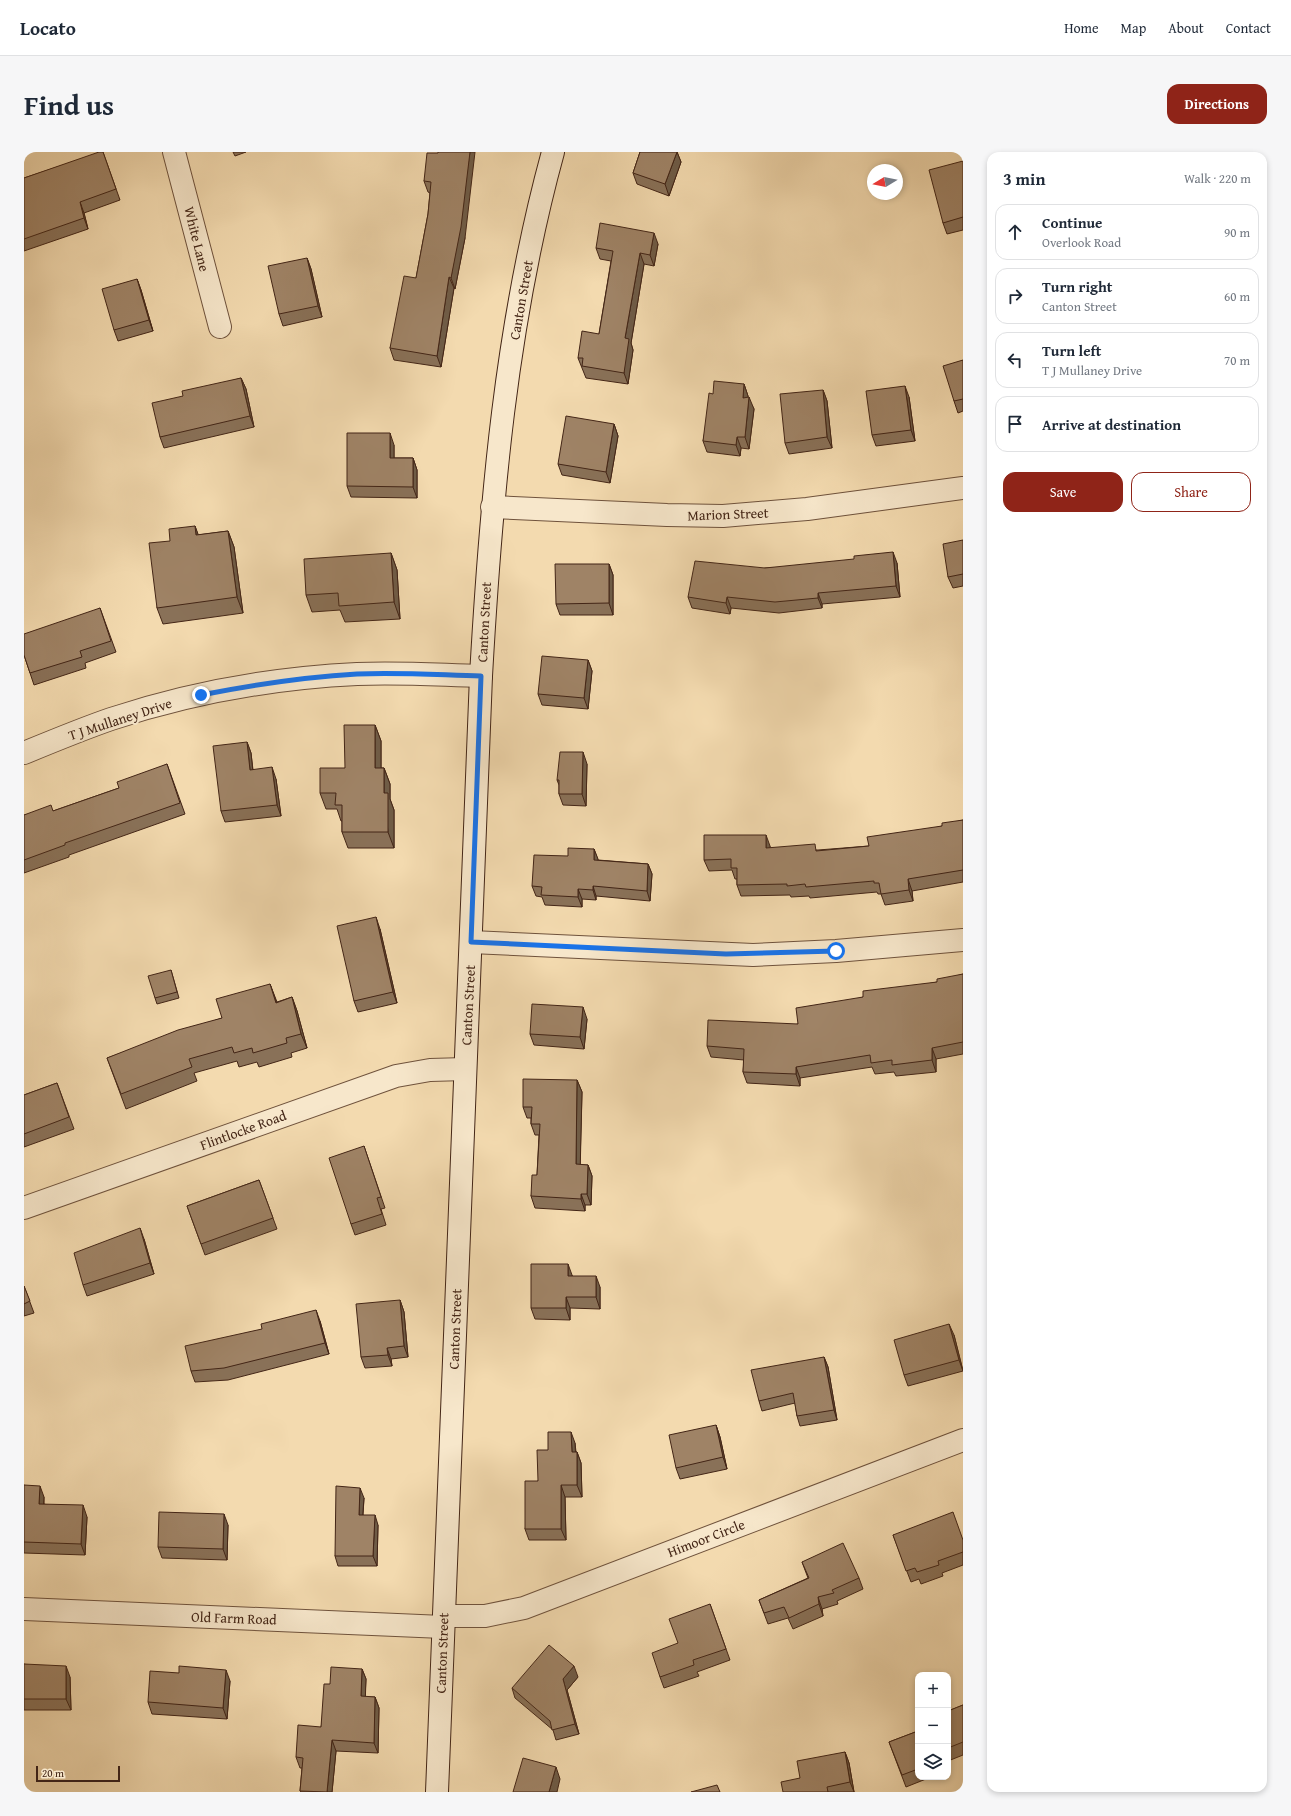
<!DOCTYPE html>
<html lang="en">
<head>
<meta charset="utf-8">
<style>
  body { margin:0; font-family:"Gentium Book Plus",serif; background:#f6f6f7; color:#1f2937 }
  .controls { position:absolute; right:12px; bottom:12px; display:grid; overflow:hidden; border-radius:8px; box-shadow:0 2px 6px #0003 }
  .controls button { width:36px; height:36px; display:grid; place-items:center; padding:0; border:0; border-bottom:1px solid #e0e1e3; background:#fff; color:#1f2937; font:20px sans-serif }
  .compass { position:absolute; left:843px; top:12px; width:36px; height:36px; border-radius:50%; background:#fff; box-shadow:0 2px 6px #0003; rotate:260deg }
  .scale { position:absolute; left:12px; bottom:10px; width:84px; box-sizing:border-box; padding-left:4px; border:2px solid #432516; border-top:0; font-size:11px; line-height:14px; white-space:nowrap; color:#432516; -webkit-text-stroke:3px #f7e7cb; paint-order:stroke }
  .stop { position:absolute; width:12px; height:12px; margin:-9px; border:3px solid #1a73e8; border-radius:50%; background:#fff }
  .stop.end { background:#1a73e8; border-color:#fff; box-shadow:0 1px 4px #0008 }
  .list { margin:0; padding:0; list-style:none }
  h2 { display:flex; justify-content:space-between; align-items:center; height:52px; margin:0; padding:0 16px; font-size:17px }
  h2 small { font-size:13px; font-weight:400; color:#747a83 }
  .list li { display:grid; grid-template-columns:26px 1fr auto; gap:12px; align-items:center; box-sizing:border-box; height:56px; margin:0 8px 8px; padding:0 8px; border:1px solid #e0e1e3; border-radius:12px }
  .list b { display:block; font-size:15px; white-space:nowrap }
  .list p { margin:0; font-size:13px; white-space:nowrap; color:#747a83 }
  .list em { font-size:13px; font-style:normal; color:#747a83 }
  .actions { display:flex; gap:8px; padding:12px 16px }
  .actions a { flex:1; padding:9px 0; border:1px solid #8f2418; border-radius:12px; text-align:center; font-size:14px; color:#8f2418 }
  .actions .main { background:#8f2418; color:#fff }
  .icon { flex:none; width:22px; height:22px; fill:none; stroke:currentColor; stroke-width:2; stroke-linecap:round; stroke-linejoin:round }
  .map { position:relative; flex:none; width:939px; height:1640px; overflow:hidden; border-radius:12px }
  header { display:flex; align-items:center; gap:24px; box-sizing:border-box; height:56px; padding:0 20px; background:#fff; border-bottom:1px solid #e0e1e3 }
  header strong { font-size:19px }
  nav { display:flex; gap:22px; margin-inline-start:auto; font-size:14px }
  .intro { display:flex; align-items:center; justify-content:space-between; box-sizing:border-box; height:96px; padding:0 24px }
  h1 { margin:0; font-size:28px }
  .button { padding:10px 18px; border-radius:12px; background:#8f2418; color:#fff; font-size:14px; font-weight:700 }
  main { display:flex; gap:24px; padding:0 24px }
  aside { flex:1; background:#fff; border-radius:12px; box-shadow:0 2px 6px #0003 }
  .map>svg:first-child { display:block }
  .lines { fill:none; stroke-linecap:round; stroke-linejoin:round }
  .street-casing { stroke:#6f523c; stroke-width:24 }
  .secondary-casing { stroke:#432516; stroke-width:24 }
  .street { stroke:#f7e7cb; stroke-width:22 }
  .secondary { stroke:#f7e7cb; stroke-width:22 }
  .wall { fill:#897158; stroke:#432516 }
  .shaded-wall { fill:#6f5c47; stroke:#432516 }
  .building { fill:#9f8366; stroke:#432516 }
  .route { stroke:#1a73e8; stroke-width:5 }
  .labels { text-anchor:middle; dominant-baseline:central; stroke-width:4; stroke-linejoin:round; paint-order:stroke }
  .street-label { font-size:14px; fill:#432516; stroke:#f7e7cb }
</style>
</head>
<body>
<header>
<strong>Locato</strong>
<nav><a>Home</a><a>Map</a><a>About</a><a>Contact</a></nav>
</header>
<div class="intro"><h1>Find us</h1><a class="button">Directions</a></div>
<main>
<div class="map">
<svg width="939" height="1640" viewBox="0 0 939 1640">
  <rect width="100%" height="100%" fill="#f3daaf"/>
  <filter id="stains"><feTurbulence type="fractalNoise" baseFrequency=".005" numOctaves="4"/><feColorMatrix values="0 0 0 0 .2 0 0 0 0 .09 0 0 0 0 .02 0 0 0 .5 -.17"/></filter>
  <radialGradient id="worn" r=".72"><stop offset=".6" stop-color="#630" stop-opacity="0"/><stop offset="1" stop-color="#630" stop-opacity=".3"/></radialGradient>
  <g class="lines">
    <g class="street-casing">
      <g id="street">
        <polyline points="150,0 196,175"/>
        <polyline points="468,355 643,363 699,364 783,357 939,336"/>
        <path d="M0,601C29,589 58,577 87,567C166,541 250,526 333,522C375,520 416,523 457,524"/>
        <polyline points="447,790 729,803 812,799 939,788"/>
        <polyline points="0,1056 372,924 406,918 441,917"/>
        <polyline points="0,1457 419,1475"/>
        <polyline points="420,1464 461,1464 500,1456 939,1288"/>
      </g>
    </g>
    <g class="secondary-casing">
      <path id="secondary" d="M413,1640L457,524C467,348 482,171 529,0"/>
    </g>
    <use href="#street" class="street"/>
    <use href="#secondary" class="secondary"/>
  </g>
  <g class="wall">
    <polygon points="79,0 96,48 60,61 64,77 0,99 0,26"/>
    <polygon points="209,0 222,0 211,4"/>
    <polygon points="616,0 653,0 657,10 645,44 613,32 609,21"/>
    <polygon points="414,1 441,86 431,137 430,136 417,215 370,208 366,196 392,126 404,62 406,41 404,40 400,29"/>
    <polygon points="939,9 939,78 923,82 919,71"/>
    <polygon points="634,92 630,114 620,112 607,191 609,198 604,232 562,226 554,206 575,182 587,109 576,107 572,96"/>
    <polygon points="283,106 287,117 298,165 259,174 255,162"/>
    <polygon points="113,127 117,138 129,179 94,189 90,178"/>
    <polygon points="939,208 939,259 934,261 930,249"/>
    <polygon points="217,226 222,237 230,275 140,296 136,285 159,244"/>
    <polygon points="720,232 724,244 724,246 730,257 725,297 717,296 716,304 683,300 679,289 689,242"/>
    <polygon points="799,238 803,249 808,296 765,302 761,291"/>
    <polygon points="885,245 891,289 852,294 848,283"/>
    <polygon points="590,272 594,284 586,331 538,323 534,312"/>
    <polygon points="370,293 370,306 389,306 393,318 393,346 327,345 323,334"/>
    <polygon points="171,374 174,383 204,379 210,395 219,461 139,472 133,456 146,389"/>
    <polygon points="939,388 939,434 929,436 924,425"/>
    <polygon points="367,401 373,418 376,467 321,470 316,458 288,460 282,443"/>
    <polygon points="873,411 876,445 798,452 798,456 755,461 707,456 706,462 668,456 664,445 741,416"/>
    <polygon points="585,412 589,423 589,463 536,463 532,452"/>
    <polygon points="76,456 92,500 61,511 62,516 10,533 0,503"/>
    <polygon points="564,508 568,519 564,557 518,553 514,542"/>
    <polygon points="351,573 357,589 357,616 360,616 366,632 366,647 370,658 370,696 324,696 318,680 318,669 317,669 313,657 302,657 296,641 321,616"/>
    <polygon points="223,590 227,601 229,618 252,627 257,664 201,670 197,659"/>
    <polygon points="143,612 161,662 45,703 45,705 0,721 0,663 29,659 95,636"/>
    <polygon points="563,612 562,654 539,653 535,642 535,633 533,628"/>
    <polygon points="939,668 939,730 888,739 889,749 861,753 857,742 854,742 853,740 786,746 785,744 767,745 766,743 717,744 713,733 713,727 711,727 708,718 685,719 680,708 746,694 746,696 794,698 845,694 918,674"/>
    <polygon points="570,697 574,708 624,712 628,722 626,749 572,744 572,748 558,747 558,755 521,753 518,745 512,744 508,734 544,704"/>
    <polygon points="356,777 373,851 334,860 330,849"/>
    <polygon points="147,818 155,846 133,852 131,846"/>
    <polygon points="939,822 939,902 912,907 912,920 872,924 870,920 851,922 848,915 776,926 776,934 723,931 719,920 720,908 687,905 683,894 774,872 839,845 913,830"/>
    <polygon points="246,832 253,850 268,845 273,859 283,896 267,901 268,905 235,915 233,910 215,915 213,909 170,921 173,929 102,957 83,906 198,866"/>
    <polygon points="563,867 560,897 510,893 506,882"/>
    <polygon points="553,928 558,940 556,1013 564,1013 568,1024 567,1053 561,1053 561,1059 511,1056 507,1044 513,1023 515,983 511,983 507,972 507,966 503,966 499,955"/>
    <polygon points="33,931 50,977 0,995 0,943"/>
    <polygon points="340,994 361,1056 357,1057 362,1073 331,1083 327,1072"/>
    <polygon points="235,1028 253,1077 181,1103 163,1054"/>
    <polygon points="120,1087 130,1122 63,1144 59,1133"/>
    <polygon points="548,1123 548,1124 576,1135 576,1157 546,1156 546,1168 511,1167 507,1156"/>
    <polygon points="0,1134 10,1161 0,1164"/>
    <polygon points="376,1148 380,1160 384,1205 367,1207 368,1214 341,1216 337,1205"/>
    <polygon points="296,1169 305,1202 204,1228 171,1230 167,1219"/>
    <polygon points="930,1183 939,1219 884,1234 880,1223"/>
    <polygon points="800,1205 804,1215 813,1268 776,1274 773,1264 771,1251 738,1259 735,1249"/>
    <polygon points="692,1273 696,1285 703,1317 656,1327 652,1316"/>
    <polygon points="551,1291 552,1300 553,1300 557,1311 558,1345 541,1345 542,1388 505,1388 501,1377 514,1329 524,1298"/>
    <polygon points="0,1333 20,1345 20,1352 63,1365 61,1403 0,1401"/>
    <polygon points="340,1346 339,1363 354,1373 353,1414 314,1414 311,1404"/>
    <polygon points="204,1373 203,1408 138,1406 134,1395"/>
    <polygon points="869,1383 939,1388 939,1413 918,1421 919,1424 897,1432 895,1427 887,1430"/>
    <polygon points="778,1410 835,1426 839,1437 813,1449 814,1452 798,1457 799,1464 769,1477 764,1466 744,1472 735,1448 784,1426"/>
    <polygon points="686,1452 706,1508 673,1520 675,1524 640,1536 636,1525 654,1491"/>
    <polygon points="0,1512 46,1525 47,1558 0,1558"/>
    <polygon points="338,1517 342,1527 341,1545 351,1545 355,1556 354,1601 312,1599 308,1640 277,1640 276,1639 278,1616 276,1616 272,1605 297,1575 306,1532"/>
    <polygon points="155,1521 206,1529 203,1567 128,1562 124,1550"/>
    <polygon points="554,1525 543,1538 555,1582 532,1588 529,1578 491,1546 488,1536"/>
    <polygon points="939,1553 939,1603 924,1609 924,1559"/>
    <polygon points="894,1579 894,1625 907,1625 882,1635 865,1590"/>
    <polygon points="821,1600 825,1611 830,1640 759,1640 776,1626"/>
  </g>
  <g class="shaded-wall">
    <polygon points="446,0 451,0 441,86 431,137 427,126"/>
    <polygon points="653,0 657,10 645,44 641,32"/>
    <polygon points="56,50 60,61 64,77 60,66"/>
    <polygon points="630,81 634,92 630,114 626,103"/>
    <polygon points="616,101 620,112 607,191 609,198 604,232 600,221 601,186"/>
    <polygon points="283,106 287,117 298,165 294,154"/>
    <polygon points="425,125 430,136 417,215 413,204"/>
    <polygon points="113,127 117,138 129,179 125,168"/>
    <polygon points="217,226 222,237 230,275 226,264"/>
    <polygon points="720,232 724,244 723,257 719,246"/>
    <polygon points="881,234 885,245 891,289 887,278"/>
    <polygon points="799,238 803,249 808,296 803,285"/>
    <polygon points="725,245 730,257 725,297 721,285"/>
    <polygon points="590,272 594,284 586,331 582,320"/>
    <polygon points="366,281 370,293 370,317 366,306"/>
    <polygon points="713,285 717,296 716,304 712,293"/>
    <polygon points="389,306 393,318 393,346 389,335"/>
    <polygon points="171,374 177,390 172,383"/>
    <polygon points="204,379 210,395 219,461 213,445"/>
    <polygon points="869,400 873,411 876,445 872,434"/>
    <polygon points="367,401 373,418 376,467 370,450"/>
    <polygon points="585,412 589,423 589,463 585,451"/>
    <polygon points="794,441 798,452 798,456 794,446"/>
    <polygon points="703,445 707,456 706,462 702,451"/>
    <polygon points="564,508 568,519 564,557 560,546"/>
    <polygon points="351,573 357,589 357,632 351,616"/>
    <polygon points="223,590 227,601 230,630 226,618"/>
    <polygon points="559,600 563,612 562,654 558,642"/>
    <polygon points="248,615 252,627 257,664 253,653"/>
    <polygon points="360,616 366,632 366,647 370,658 370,696 364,680 360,641"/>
    <polygon points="742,683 746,694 746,708 742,696"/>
    <polygon points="570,697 574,707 573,718 570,708"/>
    <polygon points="624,712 628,722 626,749 623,739"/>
    <polygon points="884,727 888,739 889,749 885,738"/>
    <polygon points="569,734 572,744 572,748 569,738"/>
    <polygon points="554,737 558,747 558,755 554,745"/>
    <polygon points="352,765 356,777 373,851 369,840"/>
    <polygon points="246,832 251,846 257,865 252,851"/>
    <polygon points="268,845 273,859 283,896 277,882"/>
    <polygon points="559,855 563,867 560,897 556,885"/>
    <polygon points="908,896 912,907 912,920 908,908"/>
    <polygon points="772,915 776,926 776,934 772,922"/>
    <polygon points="553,928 558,940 556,1024 552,1012"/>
    <polygon points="564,1013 568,1024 567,1053 563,1042"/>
    <polygon points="557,1042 561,1053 561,1059 557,1047"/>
    <polygon points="116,1076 120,1087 130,1122 126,1111"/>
    <polygon points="544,1112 548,1123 548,1135 544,1124"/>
    <polygon points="572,1124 576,1135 576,1157 572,1145"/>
    <polygon points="542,1145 546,1156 546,1168 542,1156"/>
    <polygon points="376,1148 380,1160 384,1205 380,1194"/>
    <polygon points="292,1158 296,1169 305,1202 301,1191"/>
    <polygon points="925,1172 930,1183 939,1219 935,1208"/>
    <polygon points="363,1196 367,1207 368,1214 364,1203"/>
    <polygon points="800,1205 804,1215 813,1268 810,1258"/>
    <polygon points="692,1273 696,1285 703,1317 699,1305"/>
    <polygon points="547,1280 551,1291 552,1311 548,1300"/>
    <polygon points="553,1300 557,1311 558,1345 553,1333"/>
    <polygon points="537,1333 541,1345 542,1388 537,1377"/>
    <polygon points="16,1334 20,1345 19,1363 15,1352"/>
    <polygon points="336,1336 340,1346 338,1373 335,1363"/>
    <polygon points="59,1353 63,1365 61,1403 57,1392"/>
    <polygon points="200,1362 204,1373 203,1408 199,1397"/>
    <polygon points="351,1363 354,1373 353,1414 349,1404"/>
    <polygon points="794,1445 798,1457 799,1464 795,1452"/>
    <polygon points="42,1514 46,1525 47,1558 42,1547"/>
    <polygon points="550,1514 554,1525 543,1538 555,1582 551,1572 539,1527"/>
    <polygon points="338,1517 342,1527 341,1555 337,1544"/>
    <polygon points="202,1518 206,1529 203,1567 199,1556"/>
    <polygon points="351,1545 355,1556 354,1601 350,1591"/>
    <polygon points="308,1588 312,1599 308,1640 303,1640"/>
    <polygon points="821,1600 825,1611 830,1640 826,1630"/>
    <polygon points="532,1615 536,1627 533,1640 525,1640"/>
  </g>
  <g class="building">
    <polygon points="75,0 79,0 92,37 56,50 60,66 0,87 0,26"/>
    <polygon points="414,0 446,0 437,75 427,126 425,125 413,204 366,196 380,124 392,126 404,62 407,30 400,29 403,1 414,1"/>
    <polygon points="616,0 653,0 641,32 609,21"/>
    <polygon points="939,9 939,65 919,71 905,18"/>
    <polygon points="576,71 630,81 626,103 616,101 601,186 605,187 600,221 558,214 559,206 554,206 558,179 575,182 589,99 572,96"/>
    <polygon points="283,106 294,154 255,162 244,114"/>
    <polygon points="113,127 125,168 90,178 78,137"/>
    <polygon points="939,208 939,247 930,249 919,214"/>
    <polygon points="217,226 226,264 136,285 128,251 159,244 158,239"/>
    <polygon points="690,229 720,232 719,246 725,245 721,285 713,285 712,293 679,289 685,241 689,242"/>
    <polygon points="881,234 887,278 848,283 842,239"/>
    <polygon points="799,238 803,285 761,291 756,242"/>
    <polygon points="542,264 590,272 582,320 534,312"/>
    <polygon points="323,281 366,281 366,306 389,306 389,335 323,334"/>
    <polygon points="171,374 172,383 204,379 213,445 133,456 125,391 146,389 145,377"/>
    <polygon points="939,388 939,422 924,425 919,392"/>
    <polygon points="869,400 872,434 794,441 794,446 751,450 703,445 702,451 664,445 671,409 741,416 830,407 830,404"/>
    <polygon points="367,401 370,450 315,454 314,441 282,443 280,407"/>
    <polygon points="531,412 585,412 585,451 532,452"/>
    <polygon points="76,456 87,489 56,499 58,505 6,521 0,503 0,482"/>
    <polygon points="518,504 564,508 560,546 514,542"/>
    <polygon points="320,573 351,573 351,616 360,616 360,641 364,641 364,680 318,680 318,653 311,653 312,641 296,641 296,616 321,616"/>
    <polygon points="223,590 226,618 248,615 253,653 197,659 189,594"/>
    <polygon points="536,600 559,600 558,642 535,642 535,628 533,628"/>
    <polygon points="143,612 156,651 41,691 41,693 0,708 0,663 27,653 29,659 95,636 93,630"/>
    <polygon points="939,668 939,718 884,727 885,738 857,742 855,731 850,731 850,729 782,735 781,732 763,734 763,732 713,733 713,716 707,716 707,707 680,708 680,683 742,683 742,696 791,692 792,699 845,694 843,685 918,674 918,671"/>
    <polygon points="544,696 570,697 570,708 624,712 623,739 569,734 569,738 554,737 554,745 517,743 518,735 508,734 510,703 544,704"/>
    <polygon points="352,765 369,840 330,849 313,774"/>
    <polygon points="147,818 153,840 131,846 124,824"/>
    <polygon points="939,822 939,890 908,896 908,908 868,913 868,908 847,911 846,903 772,915 772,922 719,920 720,897 683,894 684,868 774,872 772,856 839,845 839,839 913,830 913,827"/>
    <polygon points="246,832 252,851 268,845 277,882 262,886 263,891 229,901 228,896 210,901 208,895 165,907 168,915 97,942 83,906 154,878 198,866 192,847"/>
    <polygon points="508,852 559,855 556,885 506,882"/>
    <polygon points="499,927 553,928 552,1012 564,1013 563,1042 557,1042 557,1047 507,1044 508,1023 513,1023 516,972 507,972 508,955 499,955"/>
    <polygon points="33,931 45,965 0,982 0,943"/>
    <polygon points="340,994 357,1045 353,1046 358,1062 327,1072 305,1006"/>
    <polygon points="235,1028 249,1066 177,1092 163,1054"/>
    <polygon points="116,1076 126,1111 59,1133 50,1101"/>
    <polygon points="507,1112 544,1112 544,1124 572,1124 572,1145 542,1145 542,1156 507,1156"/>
    <polygon points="0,1134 6,1149 0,1152"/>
    <polygon points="376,1148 380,1194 363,1196 364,1203 337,1205 332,1152"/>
    <polygon points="292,1158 301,1191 200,1216 167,1219 161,1194 238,1177 237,1172"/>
    <polygon points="925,1172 935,1208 880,1223 870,1188"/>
    <polygon points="800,1205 810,1258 773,1264 769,1241 735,1249 727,1218"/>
    <polygon points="692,1273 699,1305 652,1316 645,1283"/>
    <polygon points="524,1280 547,1280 548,1300 553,1300 553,1333 537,1333 537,1377 501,1377 501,1329 514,1329 513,1298 524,1298"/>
    <polygon points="0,1333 16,1334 15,1352 59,1353 57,1392 0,1390"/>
    <polygon points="312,1334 336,1336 335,1363 351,1363 349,1404 311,1404"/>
    <polygon points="135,1360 200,1362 199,1397 134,1395"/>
    <polygon points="929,1360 939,1388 939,1400 914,1409 915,1413 893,1420 891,1416 882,1419 869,1383"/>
    <polygon points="819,1391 835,1426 808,1438 810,1441 794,1445 795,1452 765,1466 760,1455 740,1461 735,1448 785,1426 778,1410"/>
    <polygon points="686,1452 702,1497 669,1508 670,1513 636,1525 628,1501 654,1491 645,1467"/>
    <polygon points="525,1493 550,1514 539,1527 551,1572 528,1578 526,1569 488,1536"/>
    <polygon points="0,1512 42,1514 42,1547 0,1547"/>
    <polygon points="155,1514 202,1518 199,1556 124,1550 126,1519 155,1521"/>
    <polygon points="307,1515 338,1517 337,1544 351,1545 350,1591 308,1588 303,1640 276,1639 279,1606 272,1605 274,1573 297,1575 300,1532 306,1532"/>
    <polygon points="939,1553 939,1590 924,1596 924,1559"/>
    <polygon points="894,1579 894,1617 878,1623 865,1590"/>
    <polygon points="821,1600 826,1630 803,1635 804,1640 759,1640 757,1630 776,1626 773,1609"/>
    <polygon points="499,1606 532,1615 525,1640 489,1640"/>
    <polygon points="693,1633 696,1640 667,1640"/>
  </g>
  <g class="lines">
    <path class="route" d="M177,543C228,533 280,525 333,522C374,520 416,523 457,524L447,790L702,802L812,799"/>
  </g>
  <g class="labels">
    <g class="street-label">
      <text transform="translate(173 87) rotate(76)">White Lane</text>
      <text transform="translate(497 148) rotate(-80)">Canton Street</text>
      <text transform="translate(704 362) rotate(-2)">Marion Street</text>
      <text transform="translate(460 470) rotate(-87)">Canton Street</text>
      <text transform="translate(96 567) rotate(-18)">T J Mullaney Drive</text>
      <text transform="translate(444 853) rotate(-87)">Canton Street</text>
      <text transform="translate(219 978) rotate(-20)">Flintlocke Road</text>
      <text transform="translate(431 1177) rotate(-88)">Canton Street</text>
      <text transform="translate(682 1386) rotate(-21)">Himoor Circle</text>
      <text transform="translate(210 1466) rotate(2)">Old Farm Road</text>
      <text transform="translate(418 1501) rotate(-88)">Canton Street</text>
    </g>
  </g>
  <rect width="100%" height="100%" filter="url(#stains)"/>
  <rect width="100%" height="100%" fill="url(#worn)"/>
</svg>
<div class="controls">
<button>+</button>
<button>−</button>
<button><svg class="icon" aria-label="layers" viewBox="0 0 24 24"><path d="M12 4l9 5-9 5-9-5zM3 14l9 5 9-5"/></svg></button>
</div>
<svg class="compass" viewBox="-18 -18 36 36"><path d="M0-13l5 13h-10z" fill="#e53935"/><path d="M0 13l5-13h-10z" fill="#747a83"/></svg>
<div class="scale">20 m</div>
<div class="stop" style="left:812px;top:799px"></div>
<div class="stop end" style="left:177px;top:543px"></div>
</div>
<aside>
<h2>3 min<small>Walk · 220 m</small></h2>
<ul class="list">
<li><svg class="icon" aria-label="ahead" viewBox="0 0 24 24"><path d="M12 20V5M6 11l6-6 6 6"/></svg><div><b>Continue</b><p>Overlook Road</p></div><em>90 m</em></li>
<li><svg class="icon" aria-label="right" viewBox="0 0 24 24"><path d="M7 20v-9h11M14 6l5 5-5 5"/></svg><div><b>Turn right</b><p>Canton Street</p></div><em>60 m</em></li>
<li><svg class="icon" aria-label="left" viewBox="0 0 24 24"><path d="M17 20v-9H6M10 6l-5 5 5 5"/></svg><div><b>Turn left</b><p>T J Mullaney Drive</p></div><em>70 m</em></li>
<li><svg class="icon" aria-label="arrive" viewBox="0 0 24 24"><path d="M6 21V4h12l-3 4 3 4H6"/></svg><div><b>Arrive at destination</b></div></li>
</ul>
<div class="actions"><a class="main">Save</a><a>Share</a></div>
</aside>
</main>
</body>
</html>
